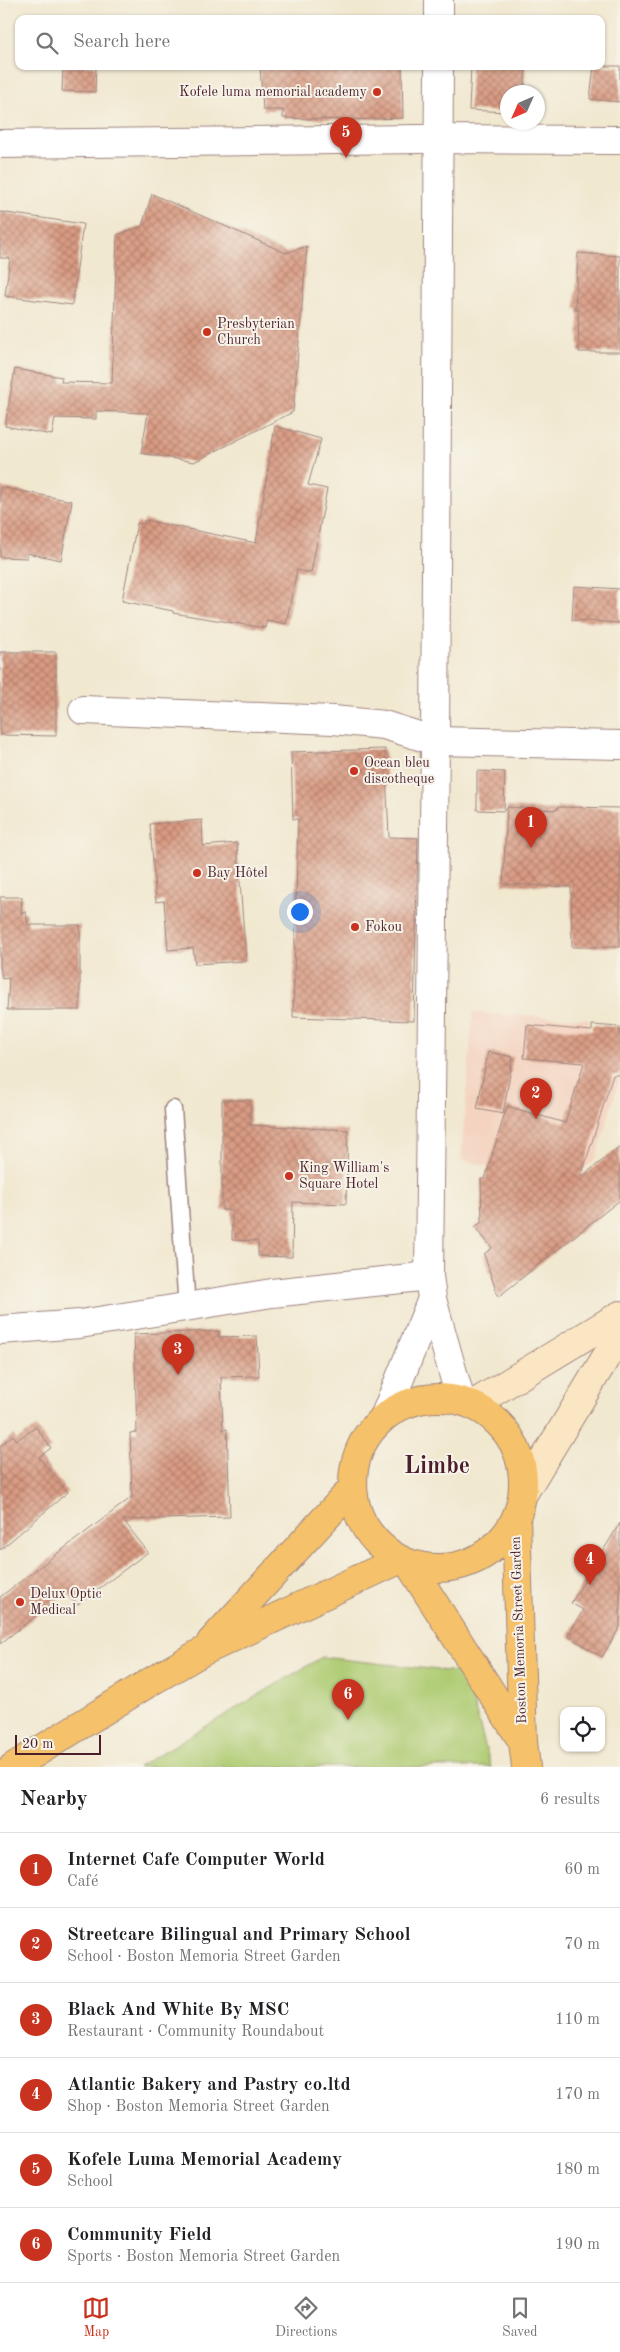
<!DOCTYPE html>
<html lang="en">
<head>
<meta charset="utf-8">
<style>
  body { margin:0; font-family:"Old Standard TT",serif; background:#f2f2f2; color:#202124 }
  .controls { position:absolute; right:15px; bottom:15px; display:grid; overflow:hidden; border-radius:10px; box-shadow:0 1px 4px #0004 }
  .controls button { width:45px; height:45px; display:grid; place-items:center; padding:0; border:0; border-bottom:1px solid #e0e0e0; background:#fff; color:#202124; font:25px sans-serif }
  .compass { position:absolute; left:500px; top:85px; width:45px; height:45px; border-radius:50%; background:#fff; box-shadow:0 1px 4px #0004; rotate:225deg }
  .scale { position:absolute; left:15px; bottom:12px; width:86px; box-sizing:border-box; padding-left:5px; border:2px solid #4a1f2b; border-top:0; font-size:14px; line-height:18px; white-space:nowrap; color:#4a1f2b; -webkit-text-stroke:4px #f7f3e8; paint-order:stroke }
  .you { position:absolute; left:299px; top:911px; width:18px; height:18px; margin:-12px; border:4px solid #fff; border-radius:50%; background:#1a73e8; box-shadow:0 0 0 8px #1a73e833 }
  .badge { display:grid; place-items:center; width:32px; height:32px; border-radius:50%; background:#c8321e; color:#fff; font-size:16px; font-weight:700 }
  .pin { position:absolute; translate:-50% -41px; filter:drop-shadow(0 1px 2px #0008) }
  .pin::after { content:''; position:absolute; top:26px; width:18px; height:15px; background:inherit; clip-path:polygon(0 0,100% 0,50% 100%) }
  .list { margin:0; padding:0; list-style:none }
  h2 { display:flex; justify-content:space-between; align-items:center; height:65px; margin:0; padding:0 20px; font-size:21px }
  h2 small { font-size:16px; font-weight:400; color:#757577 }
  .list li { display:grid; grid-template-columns:32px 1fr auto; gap:15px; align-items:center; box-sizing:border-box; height:75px; padding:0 20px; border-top:1px solid #e0e0e0 }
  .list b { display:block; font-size:19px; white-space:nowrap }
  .list p { margin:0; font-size:16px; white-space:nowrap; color:#757577 }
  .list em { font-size:16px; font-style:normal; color:#757577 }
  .icon { flex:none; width:28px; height:28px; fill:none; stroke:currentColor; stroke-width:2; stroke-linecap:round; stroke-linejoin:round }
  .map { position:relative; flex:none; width:620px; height:1767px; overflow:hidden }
  .search { position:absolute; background:#fff; box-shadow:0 1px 4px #0004; left:15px; right:15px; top:15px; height:55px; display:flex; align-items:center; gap:12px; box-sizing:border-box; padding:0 18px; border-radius:10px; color:#757577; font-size:19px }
  .sheet { height:515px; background:#fff }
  nav { display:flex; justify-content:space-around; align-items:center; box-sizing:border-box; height:70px; border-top:1px solid #e0e0e0; background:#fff; font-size:14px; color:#757577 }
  nav a { display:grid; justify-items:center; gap:2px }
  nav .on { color:#c8321e }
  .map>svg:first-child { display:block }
  .built { fill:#f4d3c0 }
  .grass { fill:#afcc73; stroke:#7c764f }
  .building { fill:url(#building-cross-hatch) }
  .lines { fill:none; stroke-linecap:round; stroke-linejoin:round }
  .service-casing { stroke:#9e847e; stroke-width:19 }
  .minor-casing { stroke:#9e847e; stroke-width:30 }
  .tertiary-casing { stroke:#9e847e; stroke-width:30 }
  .secondary-casing { stroke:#9e847e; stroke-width:30 }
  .trunk-casing { stroke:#9e847e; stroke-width:30 }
  .service { stroke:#fff; stroke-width:16 }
  .minor { stroke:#fff; stroke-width:28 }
  .tertiary { stroke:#fff; stroke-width:28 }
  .secondary { stroke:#fbe6c4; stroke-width:28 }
  .trunk { stroke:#f5c16b; stroke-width:28 }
  .poi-dot { fill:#c8321e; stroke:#f7f3e8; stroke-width:2 }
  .labels { text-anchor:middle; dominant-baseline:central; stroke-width:4; stroke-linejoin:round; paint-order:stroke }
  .poi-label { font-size:14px; fill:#4a1f2b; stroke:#f7f3e8; text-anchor:start }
  .street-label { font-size:14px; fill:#4a1f2b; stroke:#f7f3e8 }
  .town-label { font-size:24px; font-weight:bold; fill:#4a1f2b; stroke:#f7f3e8 }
</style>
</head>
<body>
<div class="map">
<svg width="620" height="1767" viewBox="0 0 620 1767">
  <defs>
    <pattern id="building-cross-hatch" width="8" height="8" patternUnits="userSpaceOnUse" patternTransform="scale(1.25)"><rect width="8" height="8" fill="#d99b83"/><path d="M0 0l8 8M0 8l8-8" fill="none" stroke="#b27e6b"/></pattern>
  </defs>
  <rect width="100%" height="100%" fill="#f7f3e8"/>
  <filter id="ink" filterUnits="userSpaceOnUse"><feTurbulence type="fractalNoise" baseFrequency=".02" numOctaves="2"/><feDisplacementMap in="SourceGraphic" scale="10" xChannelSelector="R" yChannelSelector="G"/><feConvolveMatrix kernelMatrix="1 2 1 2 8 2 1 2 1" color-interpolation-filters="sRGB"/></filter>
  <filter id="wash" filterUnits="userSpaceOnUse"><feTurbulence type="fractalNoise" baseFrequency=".0096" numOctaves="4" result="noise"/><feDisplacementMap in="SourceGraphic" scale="20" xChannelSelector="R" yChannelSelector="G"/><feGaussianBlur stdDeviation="1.12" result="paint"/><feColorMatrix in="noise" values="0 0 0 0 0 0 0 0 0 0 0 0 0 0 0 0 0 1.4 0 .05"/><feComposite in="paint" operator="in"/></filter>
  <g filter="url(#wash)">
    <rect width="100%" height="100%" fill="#f1e8d0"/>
    <polygon class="built" points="473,1013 589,1019 587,1067 619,1080 596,1158 567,1184 461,1160"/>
    <polygon class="grass" points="322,1657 465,1673 491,1767 138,1767"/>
    <g id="blocks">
      <g class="building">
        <polygon points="63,66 96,66 95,92 62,91"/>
        <polygon points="260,66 402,66 403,118 347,120 283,118 283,110 263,110"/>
        <polygon points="471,66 526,66 524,92 508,92 508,112 469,110"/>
        <polygon points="594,66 620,66 620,102 590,99"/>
        <polygon points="152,194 286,253 307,246 293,412 194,462 141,453 148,413 96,411 96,419 55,418 52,435 5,426 15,369 62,377 61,382 112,383 117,235 142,226"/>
        <polygon points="0,212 83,224 72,305 5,296 10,258 0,258"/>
        <polygon points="578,253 620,256 620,352 579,352 578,309 575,309"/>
        <polygon points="275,426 321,439 308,485 327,489 311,573 297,570 286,624 267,620 265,628 173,613 173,611 122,601 137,523 144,524 144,520 256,543"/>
        <polygon points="0,487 72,501 61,560 27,553 27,558 0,557"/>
        <polygon points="574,586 620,589 620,623 572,620"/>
        <polygon points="0,652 56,652 56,736 0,735"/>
        <polygon points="385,749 389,837 418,838 414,1021 293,1017 298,819 293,819 291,752"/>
        <polygon points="477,771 505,772 504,811 477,810"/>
        <polygon points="507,807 557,810 557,807 620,808 620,947 572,947 571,887 503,884"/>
        <polygon points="202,820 203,846 237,843 246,961 195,964 193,948 168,950 164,901 156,902 150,824"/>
        <polygon points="0,897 22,897 21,913 26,912 28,925 80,925 80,1010 7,1010 9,978 2,979 0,966"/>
        <polygon points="527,1025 592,1031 592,1025 620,1027 620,1075 613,1075 581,1177 620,1147 620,1200 498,1297 484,1254 492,1248 475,1227 482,1222 481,1179 485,1179 507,1106 565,1123 584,1063 524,1058"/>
        <polygon points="488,1052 513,1057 503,1114 477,1109"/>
        <polygon points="222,1100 250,1100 250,1125 348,1130 346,1204 293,1202 292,1257 258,1256 258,1241 232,1240 232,1210 222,1210"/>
        <polygon points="219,1331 219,1337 257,1336 259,1376 221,1377 223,1430 227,1429 230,1517 123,1520 148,1552 77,1605 67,1591 0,1644 0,1597 132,1497 130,1433 137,1432 134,1334"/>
        <polygon points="36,1427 51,1448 39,1457 68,1492 0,1550 0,1446 13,1435 17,1440"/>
        <polygon points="620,1523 620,1627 602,1657 568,1636 583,1610 571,1603"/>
      </g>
    </g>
  </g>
  <g filter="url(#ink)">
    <use href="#blocks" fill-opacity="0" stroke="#9e847e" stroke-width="1"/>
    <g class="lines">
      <g class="service-casing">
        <polyline id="service" points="173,1109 187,1308"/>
      </g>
      <g class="minor-casing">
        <g id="minor">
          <polyline points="0,144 422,139 620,140"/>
          <polyline points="83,710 333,720 384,725 435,741 620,745"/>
          <polyline points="0,1330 80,1324 272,1293 429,1276"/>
        </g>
      </g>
      <g class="tertiary-casing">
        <g id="tertiary">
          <polyline points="439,19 439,0"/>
          <polyline points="439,66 435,741 429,1276 432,1299 461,1401"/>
          <polyline points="385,1415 432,1299"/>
        </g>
      </g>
      <g class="secondary-casing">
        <g id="secondary">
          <polyline points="472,1405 620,1315"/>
          <polyline points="523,1494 620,1334"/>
        </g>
      </g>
      <g class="trunk-casing">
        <g id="trunk">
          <circle cx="438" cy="1483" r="85"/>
          <polyline points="516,1517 523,1742 526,1767"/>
          <polyline points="409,1564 523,1742"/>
          <polyline points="211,1642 352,1489"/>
          <polyline points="13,1767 150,1682 202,1652 399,1560"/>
        </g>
      </g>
      <use href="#service" class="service"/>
      <use href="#minor" class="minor"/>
      <use href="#tertiary" class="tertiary"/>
      <use href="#secondary" class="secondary"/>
      <use href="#trunk" class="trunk"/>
    </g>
  </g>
  <g class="poi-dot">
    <circle cx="377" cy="92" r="5"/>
    <circle cx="207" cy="332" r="5"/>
    <circle cx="354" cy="771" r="5"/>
    <circle cx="197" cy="873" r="5"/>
    <circle cx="355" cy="927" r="5"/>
    <circle cx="289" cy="1176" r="5"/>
    <circle cx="20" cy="1602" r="5"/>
  </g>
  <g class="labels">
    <g class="poi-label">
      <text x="367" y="92" text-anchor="end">Kofele luma memorial academy</text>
      <text x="217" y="324">Presbyterian<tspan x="217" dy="16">Church</tspan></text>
      <text x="364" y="763">Ocean bleu<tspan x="364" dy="16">discotheque</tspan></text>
      <text x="207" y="873">Bay Hôtel</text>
      <text x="365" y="927">Fokou</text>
      <text x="299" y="1168">King William's<tspan x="299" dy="16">Square Hotel</tspan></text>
      <text x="30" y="1594">Delux Optic<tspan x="30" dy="16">Medical</tspan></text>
    </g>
    <g class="street-label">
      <text transform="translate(519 1630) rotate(-92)">Boston Memoria Street Garden</text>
    </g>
    <g class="town-label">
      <text x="437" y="1467">Limbe</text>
    </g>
  </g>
</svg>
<div class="controls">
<button><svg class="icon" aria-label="locate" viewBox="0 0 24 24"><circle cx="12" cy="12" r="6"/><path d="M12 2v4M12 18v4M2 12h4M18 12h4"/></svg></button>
</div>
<svg class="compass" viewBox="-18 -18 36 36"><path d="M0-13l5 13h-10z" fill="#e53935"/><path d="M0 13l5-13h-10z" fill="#757577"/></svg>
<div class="scale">20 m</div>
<div class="you"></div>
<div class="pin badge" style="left:531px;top:848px">1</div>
<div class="pin badge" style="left:536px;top:1119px">2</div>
<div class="pin badge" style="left:178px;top:1375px">3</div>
<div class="pin badge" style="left:590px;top:1585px">4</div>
<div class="pin badge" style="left:346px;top:158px">5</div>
<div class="pin badge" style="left:348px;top:1720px">6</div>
<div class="search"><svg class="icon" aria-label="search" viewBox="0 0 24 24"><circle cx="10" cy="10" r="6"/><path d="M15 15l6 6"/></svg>Search here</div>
</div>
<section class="sheet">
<h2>Nearby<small>6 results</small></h2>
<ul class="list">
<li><span class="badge">1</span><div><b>Internet Cafe Computer World</b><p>Café</p></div><em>60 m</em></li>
<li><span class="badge">2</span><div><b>Streetcare Bilingual and Primary School</b><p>School · Boston Memoria Street Garden</p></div><em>70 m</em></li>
<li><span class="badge">3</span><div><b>Black And White By MSC</b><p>Restaurant · Community Roundabout</p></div><em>110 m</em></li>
<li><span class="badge">4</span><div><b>Atlantic Bakery and Pastry co.ltd</b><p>Shop · Boston Memoria Street Garden</p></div><em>170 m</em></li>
<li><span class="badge">5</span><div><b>Kofele Luma Memorial Academy</b><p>School</p></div><em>180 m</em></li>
<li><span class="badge">6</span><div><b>Community Field</b><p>Sports · Boston Memoria Street Garden</p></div><em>190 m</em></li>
</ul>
</section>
<nav>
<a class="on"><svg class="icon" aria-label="map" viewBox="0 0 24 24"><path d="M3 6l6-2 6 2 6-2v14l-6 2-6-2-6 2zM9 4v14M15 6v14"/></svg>Map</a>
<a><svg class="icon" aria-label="directions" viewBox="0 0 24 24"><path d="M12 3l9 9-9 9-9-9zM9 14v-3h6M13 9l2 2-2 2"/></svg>Directions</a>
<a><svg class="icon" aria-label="saved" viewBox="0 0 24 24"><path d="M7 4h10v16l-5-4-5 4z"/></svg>Saved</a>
</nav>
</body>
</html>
